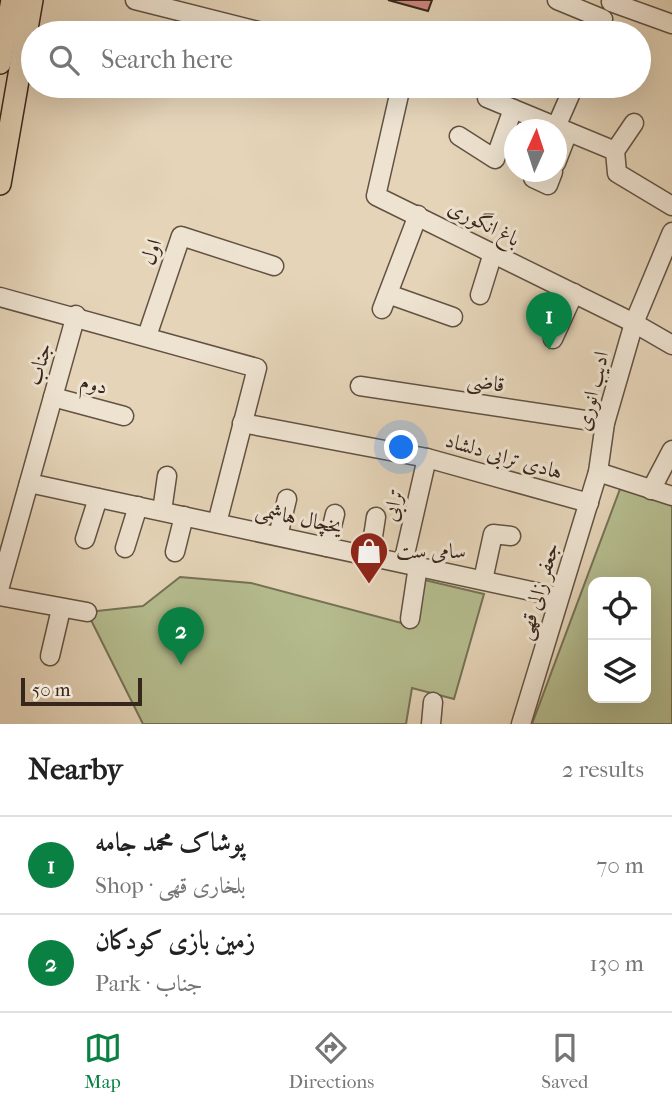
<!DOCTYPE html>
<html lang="en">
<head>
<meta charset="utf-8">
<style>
  body { margin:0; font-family:"IM FELL French Canon",Amiri,serif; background:#f6f6f6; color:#222 }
  .controls { position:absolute; right:21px; bottom:21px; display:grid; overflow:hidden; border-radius:14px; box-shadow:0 7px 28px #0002 }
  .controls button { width:63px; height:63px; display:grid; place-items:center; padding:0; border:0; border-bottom:2px solid #e0e0e0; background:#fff; color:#222; font:35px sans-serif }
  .compass { position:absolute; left:504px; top:119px; width:63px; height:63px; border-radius:50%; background:#fff; box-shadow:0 7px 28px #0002; rotate:3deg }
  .scale { position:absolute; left:21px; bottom:18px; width:121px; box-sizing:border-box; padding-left:7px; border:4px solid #37261c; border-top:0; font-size:19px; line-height:24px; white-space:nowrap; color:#37261c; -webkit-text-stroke:5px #eee3d1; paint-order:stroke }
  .you { position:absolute; left:402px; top:448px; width:24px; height:24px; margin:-18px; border:5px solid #fff; border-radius:50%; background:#1a73e8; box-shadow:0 0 0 10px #1a73e833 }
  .badge { display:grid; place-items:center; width:46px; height:46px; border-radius:50%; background:#0b8043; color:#fff; font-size:23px; font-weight:700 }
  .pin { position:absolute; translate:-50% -58px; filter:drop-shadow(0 2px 4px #0008) }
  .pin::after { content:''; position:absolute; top:37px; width:24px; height:21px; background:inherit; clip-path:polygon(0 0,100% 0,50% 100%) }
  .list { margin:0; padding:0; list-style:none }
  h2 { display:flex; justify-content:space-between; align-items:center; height:91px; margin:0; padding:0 28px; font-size:30px }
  h2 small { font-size:23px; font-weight:400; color:#767676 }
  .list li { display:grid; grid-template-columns:46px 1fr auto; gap:21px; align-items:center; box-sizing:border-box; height:98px; padding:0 28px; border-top:2px solid #e0e0e0 }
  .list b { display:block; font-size:26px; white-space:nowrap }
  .list p { margin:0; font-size:23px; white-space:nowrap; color:#767676 }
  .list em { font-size:23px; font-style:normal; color:#767676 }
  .icon { flex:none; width:38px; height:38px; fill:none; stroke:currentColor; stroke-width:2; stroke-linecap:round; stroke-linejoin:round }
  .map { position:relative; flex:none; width:672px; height:724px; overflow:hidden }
  .search { position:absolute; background:#fff; box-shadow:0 7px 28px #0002; left:21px; right:21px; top:21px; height:77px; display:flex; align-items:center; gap:18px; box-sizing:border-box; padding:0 24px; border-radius:38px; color:#767676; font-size:26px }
  .sheet { height:287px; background:#fff }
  nav { display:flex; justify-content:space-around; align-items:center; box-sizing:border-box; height:98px; border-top:2px solid #e0e0e0; background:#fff; font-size:19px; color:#767676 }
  nav a { display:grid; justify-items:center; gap:4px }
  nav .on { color:#0b8043 }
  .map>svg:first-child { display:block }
  .green { fill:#b5bd8f; stroke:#767256; stroke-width:2; fill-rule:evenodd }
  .building { fill:#cf8880; stroke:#37261c; stroke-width:2 }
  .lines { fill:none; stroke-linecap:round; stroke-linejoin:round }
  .minor-casing { stroke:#625243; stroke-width:21 }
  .major-casing { stroke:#37261c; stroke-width:24 }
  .minor { stroke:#eee3d1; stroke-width:18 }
  .major { stroke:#e5d4b8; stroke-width:21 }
  .labels { text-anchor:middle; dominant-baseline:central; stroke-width:6; stroke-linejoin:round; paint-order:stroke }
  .street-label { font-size:21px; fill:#37261c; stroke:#eee3d1 }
  .poi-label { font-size:21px; fill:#37261c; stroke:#eee3d1; text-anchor:start }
</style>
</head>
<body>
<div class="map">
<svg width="672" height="724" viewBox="0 0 672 724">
  <rect width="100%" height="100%" fill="#e5d4b8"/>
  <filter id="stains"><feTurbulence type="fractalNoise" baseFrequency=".00286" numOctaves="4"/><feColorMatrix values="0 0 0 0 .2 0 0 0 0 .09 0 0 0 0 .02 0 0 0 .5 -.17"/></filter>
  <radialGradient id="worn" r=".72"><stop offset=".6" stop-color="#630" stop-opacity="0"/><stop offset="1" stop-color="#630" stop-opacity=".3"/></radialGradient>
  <g class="green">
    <path d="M620,489L672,504V724H532ZM593,582H646V698H593Z"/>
    <polygon points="180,577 251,583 409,625 416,578 484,594 454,699 412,688 406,724 143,724 87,612 143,606"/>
  </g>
  <polygon class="building" points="388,0 432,0 428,11"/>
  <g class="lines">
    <g class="minor-casing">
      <g id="minor">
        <polyline points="135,0 266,33"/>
        <polyline points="557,0 603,19"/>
        <polyline points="611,2 672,24"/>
        <polyline points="401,86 376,196 634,323 672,345"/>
        <polyline points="490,86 487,98 615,151 617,173 672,206"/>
        <polyline points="556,127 574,86"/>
        <polyline points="459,136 495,159 513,109"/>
        <polyline points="615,151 634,123"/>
        <polyline points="556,163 568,132"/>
        <polyline points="533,178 548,185 553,172"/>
        <polyline points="388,294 453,317"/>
        <polyline points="480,295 493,253"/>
        <polyline points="0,297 257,368 217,523"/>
        <polyline points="382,309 418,215"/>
        <polyline points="147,336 181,236 274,266"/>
        <polyline points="553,339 574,293"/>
        <polyline points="360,386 605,423"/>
        <polyline points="53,397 124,416"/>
        <polyline points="242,423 427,458 589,503"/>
        <polyline points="598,472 672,496"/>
        <polyline points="29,483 559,597"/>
        <polyline points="651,490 672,450"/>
        <polyline points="162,511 167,476"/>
        <polyline points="278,536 287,499"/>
        <polyline points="85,539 98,498"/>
        <polyline points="327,547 335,514"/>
        <polyline points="125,548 138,506"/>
        <polyline points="175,552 184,516"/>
        <polyline points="370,556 376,517"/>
        <polyline points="403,563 427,458"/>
        <polyline points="483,580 493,534 511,536"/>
        <polyline points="0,586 76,315"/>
        <polyline points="0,596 87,612"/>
        <polyline points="410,619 418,566"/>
        <polyline points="50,656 61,609"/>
        <polyline points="431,724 433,702"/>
        <polyline points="521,724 598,472 605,423 634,323 672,232"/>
      </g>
    </g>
    <g class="major-casing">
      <g id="major">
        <polyline points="0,63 12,0"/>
        <polyline points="0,184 32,0"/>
      </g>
    </g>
    <use href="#minor" class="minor"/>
    <use href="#major" class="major"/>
  </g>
  <defs>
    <g id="shop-pin" transform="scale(2.0125)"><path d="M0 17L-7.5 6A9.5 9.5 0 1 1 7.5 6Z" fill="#8f2418" stroke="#eee3d1"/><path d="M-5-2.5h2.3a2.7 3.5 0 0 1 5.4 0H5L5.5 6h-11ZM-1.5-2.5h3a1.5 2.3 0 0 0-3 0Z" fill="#fff"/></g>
  </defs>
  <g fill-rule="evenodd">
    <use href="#shop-pin" x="369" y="551"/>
  </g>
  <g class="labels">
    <g class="street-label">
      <text transform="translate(484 223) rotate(27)">باغ انگوری</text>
      <text transform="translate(151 252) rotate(-71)">اول</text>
      <text transform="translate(39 364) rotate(-74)">جناب</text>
      <text transform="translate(486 382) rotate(9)">قاضی</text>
      <text transform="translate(94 384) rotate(15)">دوم</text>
      <text transform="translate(592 391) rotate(-76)">ادیب انوری</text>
      <text transform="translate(504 456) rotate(16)">هادی ترابی دلشاد</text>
      <text transform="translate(393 505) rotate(-77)">ترابی</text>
      <text transform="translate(299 518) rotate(12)">یخچال هاشمی</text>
      <text transform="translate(538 591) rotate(-73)">جعفر زالی قهی</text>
    </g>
    <g class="poi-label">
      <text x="396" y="551">سامی ست</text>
    </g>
  </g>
  <rect width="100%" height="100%" filter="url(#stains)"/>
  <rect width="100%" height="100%" fill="url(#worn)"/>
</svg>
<div class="controls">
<button><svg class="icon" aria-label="locate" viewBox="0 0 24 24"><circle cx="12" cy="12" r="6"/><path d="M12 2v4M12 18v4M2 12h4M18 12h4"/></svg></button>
<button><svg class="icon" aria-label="layers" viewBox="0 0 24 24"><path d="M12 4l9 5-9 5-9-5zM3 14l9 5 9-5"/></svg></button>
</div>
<svg class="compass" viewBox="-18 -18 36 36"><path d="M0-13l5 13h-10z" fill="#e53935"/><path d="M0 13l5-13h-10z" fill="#767676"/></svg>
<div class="scale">50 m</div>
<div class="you"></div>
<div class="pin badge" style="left:549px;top:350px">1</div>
<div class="pin badge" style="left:181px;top:665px">2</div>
<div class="search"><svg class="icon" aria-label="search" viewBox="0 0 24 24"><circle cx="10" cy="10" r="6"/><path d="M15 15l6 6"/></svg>Search here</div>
</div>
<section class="sheet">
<h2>Nearby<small>2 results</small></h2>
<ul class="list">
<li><span class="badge">1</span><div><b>پوشاک محمد جامه</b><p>Shop · بلخاری قهی</p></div><em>70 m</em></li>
<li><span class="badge">2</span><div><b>زمین بازی کودکان</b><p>Park · جناب</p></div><em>130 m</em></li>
</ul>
</section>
<nav>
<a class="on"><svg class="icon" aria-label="map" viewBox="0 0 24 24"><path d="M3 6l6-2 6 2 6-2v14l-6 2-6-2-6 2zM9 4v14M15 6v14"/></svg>Map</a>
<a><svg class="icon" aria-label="directions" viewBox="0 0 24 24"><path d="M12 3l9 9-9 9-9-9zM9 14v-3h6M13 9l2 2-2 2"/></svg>Directions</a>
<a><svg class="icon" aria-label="saved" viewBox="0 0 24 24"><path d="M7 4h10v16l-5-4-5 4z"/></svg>Saved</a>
</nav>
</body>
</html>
